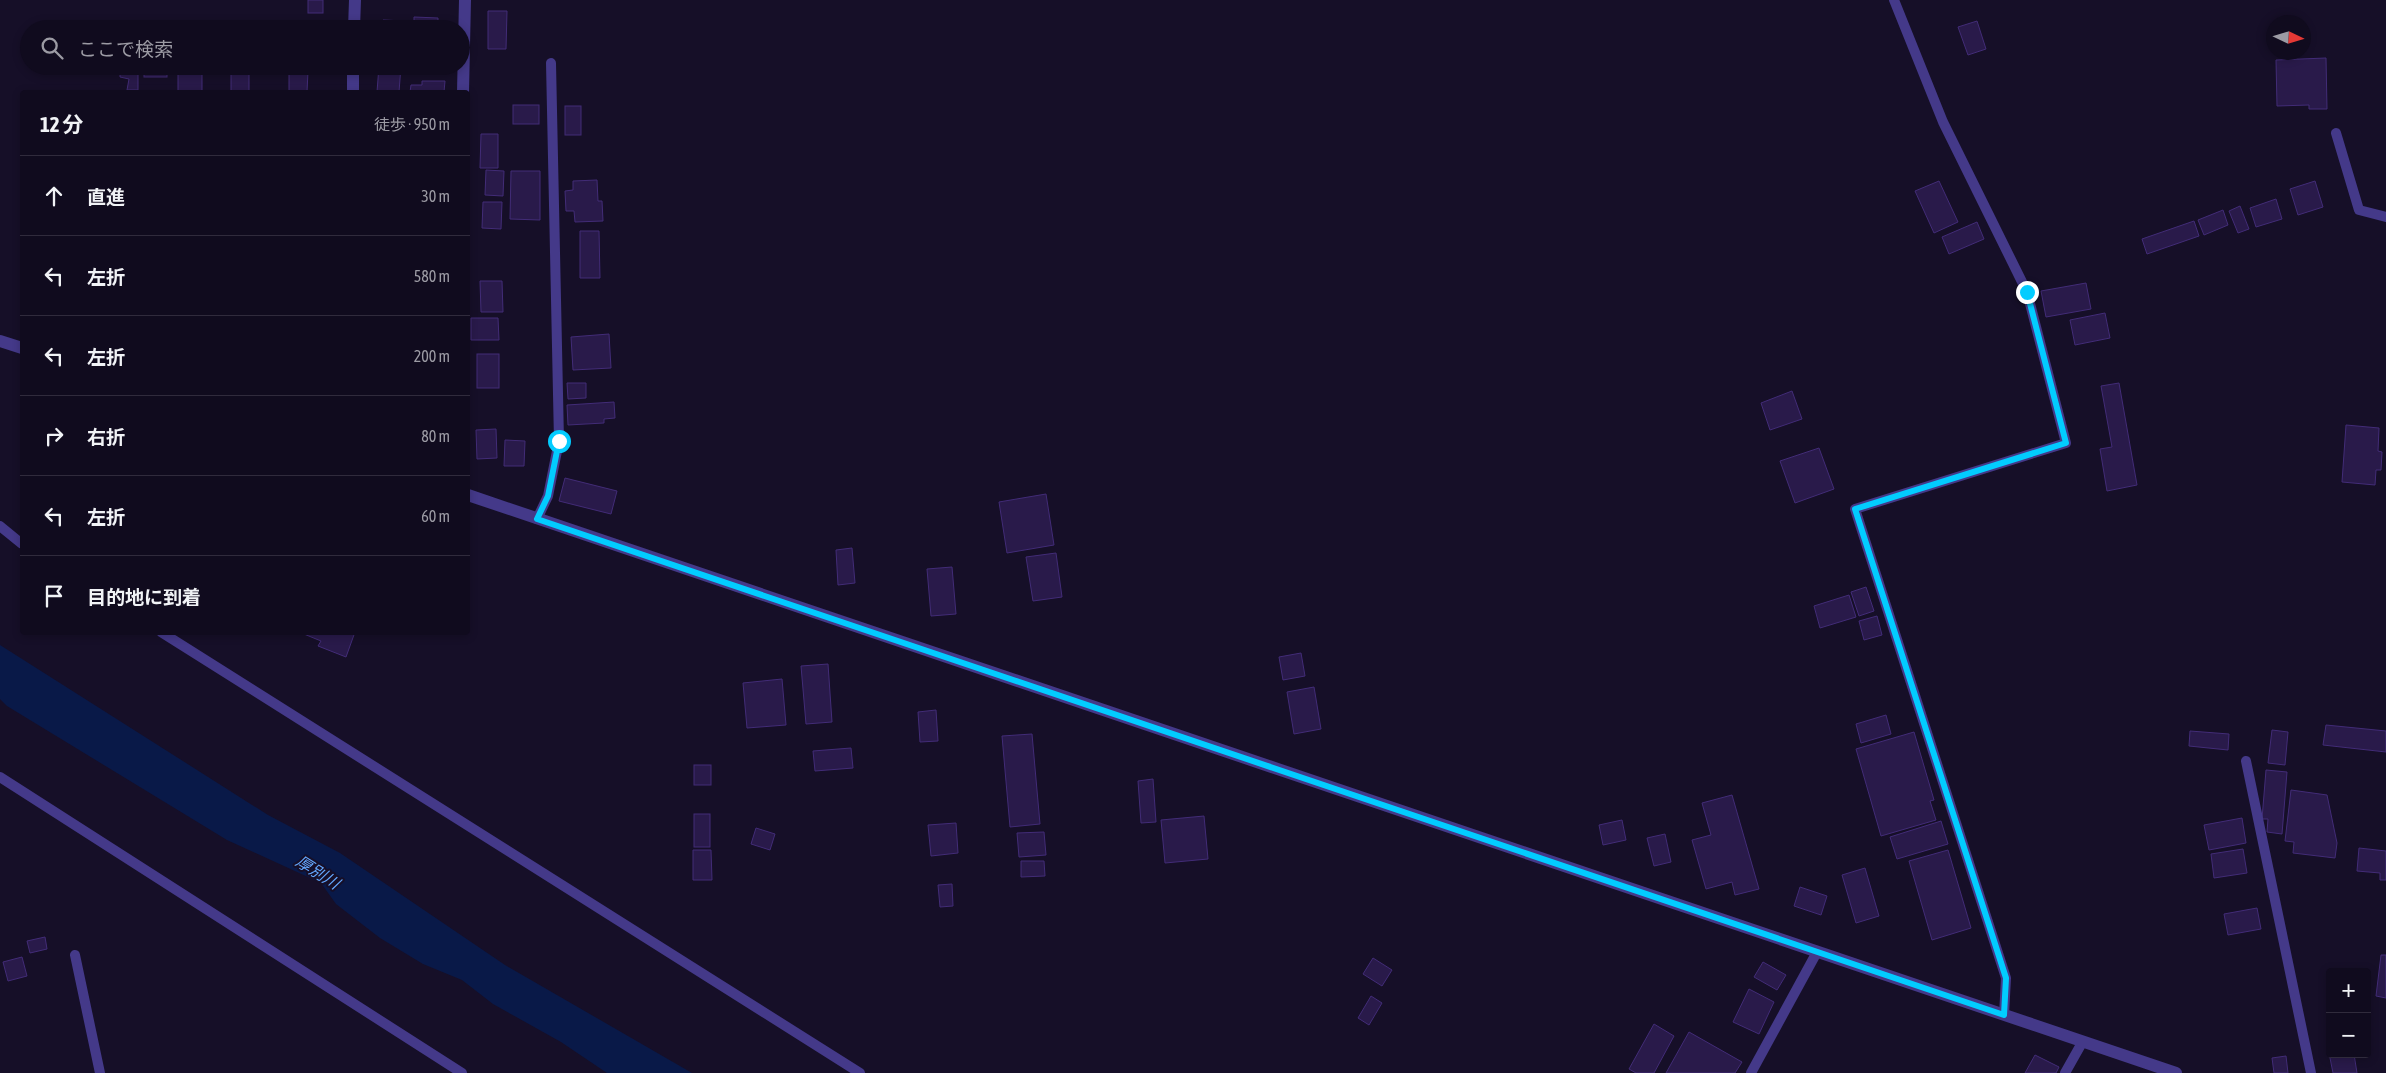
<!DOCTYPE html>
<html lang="ja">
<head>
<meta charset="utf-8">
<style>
  body { margin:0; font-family:"Asap Condensed","Noto Sans JP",sans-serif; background:#1e192b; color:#f1f3f6 }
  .controls { position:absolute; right:15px; bottom:15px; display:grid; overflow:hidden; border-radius:5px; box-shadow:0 2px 8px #0003 }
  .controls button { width:45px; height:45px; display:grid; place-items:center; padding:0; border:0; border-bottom:1px solid #302b3c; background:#100b1e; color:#f1f3f6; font:25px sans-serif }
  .compass { position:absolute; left:2266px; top:15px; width:45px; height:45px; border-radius:50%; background:#100b1e; box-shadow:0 2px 8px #0003; rotate:94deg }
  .stop { position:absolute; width:15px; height:15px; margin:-11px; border:4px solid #02ccff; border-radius:50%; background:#fff }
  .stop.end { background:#02ccff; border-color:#fff; box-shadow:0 1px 5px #0008 }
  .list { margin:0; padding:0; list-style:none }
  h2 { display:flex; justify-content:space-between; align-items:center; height:65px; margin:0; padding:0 20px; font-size:21px }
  h2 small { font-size:16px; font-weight:400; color:#9c9ba4 }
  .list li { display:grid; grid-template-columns:32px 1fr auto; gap:15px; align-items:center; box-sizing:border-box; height:80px; padding:0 20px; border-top:1px solid #302b3c }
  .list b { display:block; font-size:19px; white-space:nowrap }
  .list em { font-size:16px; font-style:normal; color:#9c9ba4 }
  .icon { flex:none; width:28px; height:28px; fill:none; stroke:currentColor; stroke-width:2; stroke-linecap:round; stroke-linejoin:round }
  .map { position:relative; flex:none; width:2386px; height:1073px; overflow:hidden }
  .search { position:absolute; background:#100b1e; box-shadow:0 2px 8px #0003; left:20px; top:20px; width:450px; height:55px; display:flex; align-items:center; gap:12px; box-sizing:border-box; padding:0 18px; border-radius:28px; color:#9c9ba4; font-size:19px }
  .panel { position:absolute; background:#100b1e; box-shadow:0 2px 8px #0003; left:20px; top:90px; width:450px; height:545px; border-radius:5px }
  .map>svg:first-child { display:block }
  .water { fill:#091948 }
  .building { fill:#291a4a; stroke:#422c77 }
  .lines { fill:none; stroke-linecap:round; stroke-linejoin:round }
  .service { stroke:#443989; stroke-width:10 }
  .minor { stroke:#443989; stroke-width:12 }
  .route { stroke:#02ccff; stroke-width:6 }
  .labels { text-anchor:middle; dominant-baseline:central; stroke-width:4; stroke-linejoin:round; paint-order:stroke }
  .water-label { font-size:16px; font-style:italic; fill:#64a8ff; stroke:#160f28 }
</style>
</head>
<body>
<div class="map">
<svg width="2386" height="1073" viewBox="0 0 2386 1073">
  <rect width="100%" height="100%" fill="#160f28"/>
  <polygon class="water" points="0,645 268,815 340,853 505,965 692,1073 607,1073 561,1042 493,1004 462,980 423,964 380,938 336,904 321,883 227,840 7,706 0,699"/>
  <g class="building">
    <rect x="308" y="0" width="15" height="13"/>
    <polygon points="488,11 507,11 506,49 488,49"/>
    <polygon points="414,17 438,18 438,29 414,29"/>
    <polygon points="383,20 405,21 405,29 383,29"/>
    <polygon points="1977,21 1986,49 1968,55 1958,27"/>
    <rect x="317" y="27" width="20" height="2"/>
    <polygon points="2326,58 2327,109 2309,109 2309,105 2277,106 2276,60"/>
    <polygon points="120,66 138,66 138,90 127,90 129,79 120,77"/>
    <rect x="144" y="66" width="23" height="11"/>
    <rect x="178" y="66" width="24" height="26"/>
    <rect x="231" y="66" width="18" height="26"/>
    <polygon points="379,66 401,66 399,92 377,92"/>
    <polygon points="289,70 308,71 307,92 289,92"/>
    <polygon points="422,81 445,81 444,92 410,92 411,85 422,85"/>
    <rect x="513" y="105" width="26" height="19"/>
    <rect x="565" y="106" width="16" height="29"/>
    <polygon points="481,134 498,134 498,168 480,168"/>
    <polygon points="486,170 504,171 503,196 485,195"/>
    <polygon points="511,171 540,171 540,220 510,219"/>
    <polygon points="597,180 598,201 602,201 603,221 575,222 574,211 566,211 565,191 573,190 573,181"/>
    <polygon points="1939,181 1958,222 1934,233 1915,191"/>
    <polygon points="2315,181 2323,207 2298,215 2290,189"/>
    <polygon points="2276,199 2282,219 2256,227 2250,208"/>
    <polygon points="483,202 502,202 501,229 482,228"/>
    <polygon points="2240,206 2249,229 2238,233 2229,211"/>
    <polygon points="2223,210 2228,225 2204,235 2198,220"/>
    <polygon points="2194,221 2199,236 2147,254 2142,239"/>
    <polygon points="1977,222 1984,239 1949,254 1942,237"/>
    <polygon points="580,231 599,231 600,278 580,278"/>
    <polygon points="480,281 502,281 503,312 481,312"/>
    <polygon points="2086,283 2091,309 2046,317 2041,291"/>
    <polygon points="2105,313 2110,338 2075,345 2070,320"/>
    <polygon points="471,318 498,318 499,340 471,340"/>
    <polygon points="609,334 611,368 573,370 571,337"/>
    <rect x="477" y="354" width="22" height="34"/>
    <polygon points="567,383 586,383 586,398 568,399"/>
    <polygon points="2119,383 2137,485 2107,491 2100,449 2112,447 2101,386"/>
    <polygon points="1792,391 1802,419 1770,430 1761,403"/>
    <polygon points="614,402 615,418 604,419 604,423 568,425 567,405"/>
    <polygon points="2346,425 2379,428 2378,451 2382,452 2381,470 2376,470 2375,485 2342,482"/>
    <polygon points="496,429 497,458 477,459 476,430"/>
    <polygon points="505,440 525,441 524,466 504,466"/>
    <polygon points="1819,448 1834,489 1795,503 1780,461"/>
    <polygon points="565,478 617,491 611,514 559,501"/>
    <polygon points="1046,494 1054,545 1007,553 999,502"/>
    <polygon points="852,548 855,583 838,585 836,550"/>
    <polygon points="1056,553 1062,597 1033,601 1026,557"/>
    <polygon points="952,567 956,614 931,616 927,569"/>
    <polygon points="1866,587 1874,611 1859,616 1851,592"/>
    <polygon points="1849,595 1856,617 1820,628 1814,606"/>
    <polygon points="1877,616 1882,635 1864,640 1859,621"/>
    <polygon points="299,632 355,632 346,657 318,646 321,641"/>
    <polygon points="1301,653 1305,676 1283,680 1279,657"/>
    <polygon points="828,664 832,722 806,724 801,666"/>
    <polygon points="782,679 786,725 747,728 743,683"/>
    <polygon points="1314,687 1321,729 1294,734 1287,692"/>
    <polygon points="936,710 938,741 920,742 918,712"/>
    <polygon points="1886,715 1891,734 1861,743 1856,724"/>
    <polygon points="2326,725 2386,731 2386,752 2323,745"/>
    <polygon points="2272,730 2288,732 2285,765 2268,763"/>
    <polygon points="2190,731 2229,734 2228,750 2189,746"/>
    <polygon points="1914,732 1934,800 1930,801 1936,820 1881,836 1856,749"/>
    <polygon points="1032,734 1040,824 1010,827 1002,736"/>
    <polygon points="851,748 853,768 815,771 813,751"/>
    <rect x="694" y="765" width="17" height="20"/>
    <polygon points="2266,770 2287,772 2282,834 2267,832 2268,819 2262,819"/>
    <polygon points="1153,779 1156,822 1141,823 1138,781"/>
    <polygon points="2291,790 2327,795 2337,843 2335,858 2293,853 2294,842 2285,841"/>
    <polygon points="1732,795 1759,889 1735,895 1732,882 1706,889 1692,840 1711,835 1702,803"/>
    <rect x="694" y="814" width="16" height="33"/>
    <polygon points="1204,816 1208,859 1165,863 1161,820"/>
    <polygon points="2242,818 2246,843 2209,850 2204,825"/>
    <polygon points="1622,820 1626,840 1603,845 1599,825"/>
    <polygon points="1941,821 1948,844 1897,859 1890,837"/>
    <polygon points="956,823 958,853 931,856 928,825"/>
    <polygon points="756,828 775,834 770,850 751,844"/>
    <polygon points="1044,832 1046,855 1019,857 1017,833"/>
    <polygon points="1665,834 1671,862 1654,866 1647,838"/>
    <polygon points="2359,848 2386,851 2386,880 2380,880 2380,873 2357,871"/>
    <polygon points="2243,849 2247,873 2214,878 2211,854"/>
    <polygon points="693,850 711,850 712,880 693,880"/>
    <polygon points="1948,850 1971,928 1932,940 1909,861"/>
    <polygon points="1021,861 1044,861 1045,876 1021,877"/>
    <polygon points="1865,868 1879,916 1856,923 1842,875"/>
    <polygon points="952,884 953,906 940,907 938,885"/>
    <polygon points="1800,887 1827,896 1821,915 1794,906"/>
    <polygon points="2257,908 2261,929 2228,935 2224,914"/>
    <polygon points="45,937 47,949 30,953 27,941"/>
    <polygon points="2381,955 2386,955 2386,998 2376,996"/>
    <polygon points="22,957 27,976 8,981 3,962"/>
    <polygon points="1373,958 1392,970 1382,986 1363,974"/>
    <polygon points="1763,962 1786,975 1777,990 1754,977"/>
    <polygon points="1749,989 1774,1002 1759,1034 1733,1022"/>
    <polygon points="1371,996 1382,1003 1369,1025 1358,1018"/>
    <polygon points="1654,1024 1674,1036 1654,1073 1636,1073 1629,1069"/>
    <polygon points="1689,1032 1742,1062 1735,1073 1666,1073"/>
    <polygon points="2330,1042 2330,1054 2354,1054 2357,1073 2333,1073 2327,1043"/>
    <polygon points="2035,1055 2059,1067 2056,1073 2025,1073"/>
    <polygon points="2286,1056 2288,1073 2274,1073 2272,1058"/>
  </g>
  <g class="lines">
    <g class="service">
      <polyline points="1894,0 1943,122 2027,292 2066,443 1855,509 2006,978 2004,1015"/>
      <polyline points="2336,133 2359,210 2386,217"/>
      <polyline points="537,519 548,496 559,441 551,63"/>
      <polyline points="0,526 22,544"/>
      <polyline points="161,632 860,1073"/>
      <polyline points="2246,761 2311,1073"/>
      <polyline points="0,777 462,1073"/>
      <polyline points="75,955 100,1073"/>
      <polyline points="1751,1073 1817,952"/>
      <polyline points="2065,1073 2083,1041"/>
    </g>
    <g class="minor">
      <polyline points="354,29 355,0"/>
      <polyline points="353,92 353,66"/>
      <polyline points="463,92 465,0"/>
      <polyline points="0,341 22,348"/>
      <polyline points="468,495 2176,1073"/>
    </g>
  </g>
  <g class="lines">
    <polyline class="route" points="559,441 548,496 537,519 2004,1015 2006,978 1855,509 2066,443 2027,292"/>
  </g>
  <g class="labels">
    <g class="water-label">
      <text transform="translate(318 872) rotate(32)">厚別川</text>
    </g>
  </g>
</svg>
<div class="controls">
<button>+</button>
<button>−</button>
</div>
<svg class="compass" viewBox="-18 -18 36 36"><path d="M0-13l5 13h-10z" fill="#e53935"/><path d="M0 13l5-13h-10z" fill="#9c9ba4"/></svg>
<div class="stop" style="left:559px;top:441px"></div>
<div class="stop end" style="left:2027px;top:292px"></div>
<div class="search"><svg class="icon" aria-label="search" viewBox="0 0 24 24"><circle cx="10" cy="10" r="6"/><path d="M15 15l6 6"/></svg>ここで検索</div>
<section class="panel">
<h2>12 分<small>徒歩 · 950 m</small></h2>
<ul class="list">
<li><svg class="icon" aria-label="ahead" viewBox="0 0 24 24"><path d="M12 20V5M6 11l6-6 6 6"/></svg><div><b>直進</b></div><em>30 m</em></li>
<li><svg class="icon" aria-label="left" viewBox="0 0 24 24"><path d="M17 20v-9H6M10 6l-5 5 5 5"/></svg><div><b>左折</b></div><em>580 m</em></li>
<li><svg class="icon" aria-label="left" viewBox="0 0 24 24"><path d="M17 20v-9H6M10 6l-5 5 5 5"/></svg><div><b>左折</b></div><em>200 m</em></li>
<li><svg class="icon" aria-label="right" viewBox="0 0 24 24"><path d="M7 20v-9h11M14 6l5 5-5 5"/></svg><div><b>右折</b></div><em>80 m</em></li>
<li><svg class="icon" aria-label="left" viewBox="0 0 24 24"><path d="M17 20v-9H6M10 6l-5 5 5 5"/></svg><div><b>左折</b></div><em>60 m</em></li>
<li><svg class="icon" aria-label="arrive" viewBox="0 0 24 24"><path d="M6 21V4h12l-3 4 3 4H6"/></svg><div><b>目的地に到着</b></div></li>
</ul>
</section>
</div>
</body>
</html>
